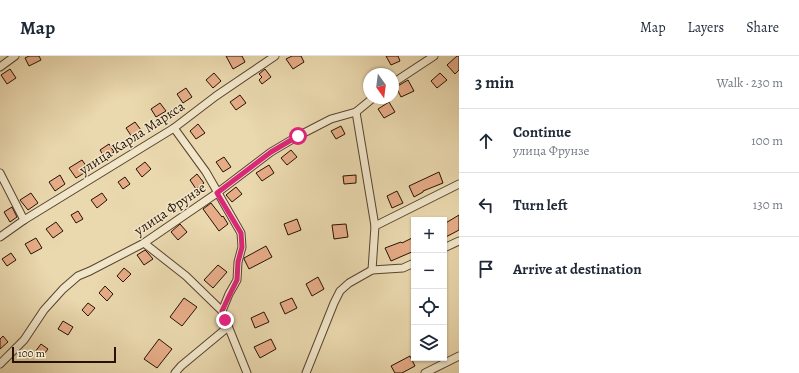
<!DOCTYPE html>
<html lang="en">
<head>
<meta charset="utf-8">
<style>
  body { margin:0; font-family:Alegreya,serif; background:#f2f2f3; color:#1f2937 }
  .controls { position:absolute; right:12px; bottom:12px; display:grid; overflow:hidden; border-radius:0px; box-shadow:0 1px 3px #0004 }
  .controls button { width:36px; height:36px; display:grid; place-items:center; padding:0; border:0; border-bottom:1px solid #e0e1e3; background:#fff; color:#1f2937; font:20px sans-serif }
  .compass { position:absolute; left:363px; top:12px; width:36px; height:36px; border-radius:50%; background:#fff; box-shadow:0 1px 3px #0004; rotate:166deg }
  .scale { position:absolute; left:12px; bottom:10px; width:104px; box-sizing:border-box; padding-left:4px; border:2px solid #261103; border-top:0; font-size:11px; line-height:14px; white-space:nowrap; color:#261103; -webkit-text-stroke:3px #f1e6ca; paint-order:stroke }
  .stop { position:absolute; width:12px; height:12px; margin:-9px; border:3px solid #db2777; border-radius:50%; background:#fff }
  .stop.end { background:#db2777; border-color:#fff; box-shadow:0 1px 4px #0008 }
  .list { margin:0; padding:0; list-style:none }
  h2 { display:flex; justify-content:space-between; align-items:center; height:52px; margin:0; padding:0 16px; font-size:17px }
  h2 small { font-size:13px; font-weight:400; color:#747a83 }
  .list li { display:grid; grid-template-columns:26px 1fr auto; gap:12px; align-items:center; box-sizing:border-box; height:64px; padding:0 16px; border-top:1px solid #e0e1e3 }
  .list b { display:block; font-size:15px; white-space:nowrap }
  .list p { margin:0; font-size:13px; white-space:nowrap; color:#747a83 }
  .list em { font-size:13px; font-style:normal; color:#747a83 }
  .icon { flex:none; width:22px; height:22px; fill:none; stroke:currentColor; stroke-width:2; stroke-linecap:round; stroke-linejoin:round }
  .map { position:relative; flex:none; width:459px; height:317px; overflow:hidden }
  header { display:flex; align-items:center; gap:24px; box-sizing:border-box; height:56px; padding:0 20px; background:#fff; border-bottom:1px solid #e0e1e3 }
  header strong { font-size:19px }
  nav { display:flex; gap:22px; margin-inline-start:auto; font-size:14px }
  main { display:flex }
  aside { flex:1; background:#fff }
  .map>svg:first-child { display:block }
  .building { fill:#e6ac87; stroke:#261103 }
  .lines { fill:none; stroke-linecap:round; stroke-linejoin:round }
  .minor-casing { stroke:#57432e; stroke-width:9 }
  .minor { stroke:#f1e6ca; stroke-width:7 }
  .route { stroke:#db2777; stroke-width:5 }
  .labels { text-anchor:middle; dominant-baseline:central; stroke-width:3; stroke-linejoin:round; paint-order:stroke }
  .street-label { font-size:14px; fill:#261103; stroke:#f1e6ca }
</style>
</head>
<body>
<header>
<strong>Map</strong>
<nav><a>Map</a><a>Layers</a><a>Share</a></nav>
</header>
<main>
<div class="map">
<svg width="459" height="317" viewBox="0 0 459 317">
  <rect width="100%" height="100%" fill="#ead8ae"/>
  <filter id="stains"><feTurbulence type="fractalNoise" baseFrequency=".005" numOctaves="4"/><feColorMatrix values="0 0 0 0 .2 0 0 0 0 .09 0 0 0 0 .02 0 0 0 .5 -.17"/></filter>
  <radialGradient id="worn" r=".72"><stop offset=".6" stop-color="#630" stop-opacity="0"/><stop offset="1" stop-color="#630" stop-opacity=".3"/></radialGradient>
  <g class="building">
    <polygon points="29,0 39,0 41,4 29,10 25,2"/>
    <polygon points="226,0 242,0 245,6 233,13"/>
    <polygon points="292,0 301,0 304,6 293,13 286,3"/>
    <polygon points="386,0 398,0 400,5 391,9"/>
    <polygon points="457,0 459,0 459,14 455,18 447,9"/>
    <polygon points="10,13 16,22 7,28 1,19"/>
    <polygon points="265,13 271,21 262,28 259,24 262,21 259,18"/>
    <polygon points="214,17 221,25 213,32 206,24"/>
    <polygon points="440,17 447,24 437,32 431,25"/>
    <polygon points="408,24 414,35 401,41 396,31"/>
    <polygon points="186,32 192,41 183,47 177,38"/>
    <polygon points="240,39 246,47 236,54 230,46"/>
    <polygon points="389,46 395,56 384,62 378,53"/>
    <polygon points="160,47 166,55 156,61 151,53"/>
    <polygon points="135,66 141,74 132,81 126,72"/>
    <polygon points="198,68 205,77 196,83 190,75"/>
    <polygon points="341,70 345,78 336,83 331,75"/>
    <polygon points="109,88 114,96 105,102 100,94"/>
    <polygon points="291,94 297,101 287,109 281,102"/>
    <polygon points="224,101 231,111 223,116 216,106"/>
    <polygon points="82,104 89,114 76,122 69,112"/>
    <polygon points="145,106 151,113 142,121 136,113"/>
    <polygon points="269,109 274,117 262,125 256,117"/>
    <polygon points="439,116 443,127 423,135 423,136 414,141 409,130"/>
    <polygon points="197,118 204,127 196,133 190,124"/>
    <polygon points="60,119 65,128 55,135 49,126"/>
    <polygon points="356,119 356,127 344,128 343,120"/>
    <polygon points="125,121 130,128 123,133 118,126"/>
    <polygon points="236,131 242,138 232,146 226,139"/>
    <polygon points="397,135 403,147 392,152 387,140"/>
    <polygon points="31,137 38,147 28,154 20,144"/>
    <polygon points="102,137 107,144 97,152 91,144"/>
    <polygon points="211,147 222,161 223,160 228,168 219,175 203,153"/>
    <polygon points="12,151 17,161 10,166 4,156"/>
    <polygon points="78,155 83,163 76,167 71,159"/>
    <polygon points="459,159 459,174 444,182 444,168"/>
    <polygon points="297,163 301,174 288,179 284,168"/>
    <polygon points="56,166 63,175 53,182 46,173"/>
    <polygon points="180,168 187,176 178,184 171,176"/>
    <polygon points="346,168 348,181 334,183 332,169"/>
    <polygon points="414,181 414,195 391,205 385,192 401,186 402,187"/>
    <polygon points="36,182 42,192 31,198 25,188"/>
    <polygon points="266,190 272,201 249,213 244,203 244,202"/>
    <polygon points="145,194 148,197 153,203 144,209 137,199"/>
    <polygon points="11,197 16,204 7,210 2,203"/>
    <polygon points="218,209 227,216 213,232 204,224"/>
    <polygon points="124,212 131,218 123,226 117,220"/>
    <polygon points="318,221 324,233 312,240 306,228"/>
    <polygon points="105,230 113,238 107,245 99,237"/>
    <polygon points="184,242 197,251 182,270 170,261"/>
    <polygon points="292,242 297,252 285,258 280,247"/>
    <polygon points="88,247 95,252 88,260 82,254"/>
    <polygon points="264,256 269,266 255,272 251,262"/>
    <polygon points="63,265 73,271 68,279 58,273"/>
    <polygon points="3,280 8,286 0,293 0,283"/>
    <polygon points="159,283 172,293 157,312 144,303"/>
    <polygon points="271,283 276,293 260,302 254,291"/>
    <polygon points="41,288 48,293 42,301 35,296"/>
    <polygon points="410,300 415,310 402,317 395,317 391,310"/>
  </g>
  <g class="lines">
    <g class="minor-casing">
      <g id="minor">
        <polyline points="0,11 15,0"/>
        <polyline points="393,27 434,0"/>
        <polyline points="356,56 375,170"/>
        <polyline points="174,72 206,116 241,177 242,191 238,206 237,224 229,238 222,255 247,317"/>
        <polyline points="0,117 24,164"/>
        <polyline points="0,181 24,164 174,72 216,40 275,0"/>
        <polyline points="144,187 186,220 222,255"/>
        <polyline points="444,192 459,185"/>
        <polyline points="372,214 375,170 459,128"/>
        <polyline points="0,308 24,284 44,254 63,233 78,220 90,215 144,187 217,137 271,96 298,80 331,63 356,56 373,42"/>
        <polyline points="175,317 181,310 228,271"/>
        <polyline points="306,317 334,247 340,235 349,227 372,214 403,212 414,207"/>
        <polyline points="425,317 459,300"/>
      </g>
    </g>
    <use href="#minor" class="minor"/>
  </g>
  <g class="lines">
    <polyline class="route" points="225,264 222,255 230,238 237,224 238,206 242,191 241,177 217,137 271,96 298,80"/>
  </g>
  <g class="labels">
    <g class="street-label">
      <text transform="translate(132 82) rotate(-33)">улица Карла Маркса</text>
      <text transform="translate(170 153) rotate(-34)">улица Фрунзе</text>
    </g>
  </g>
  <rect width="100%" height="100%" filter="url(#stains)"/>
  <rect width="100%" height="100%" fill="url(#worn)"/>
</svg>
<div class="controls">
<button>+</button>
<button>−</button>
<button><svg class="icon" aria-label="locate" viewBox="0 0 24 24"><circle cx="12" cy="12" r="6"/><path d="M12 2v4M12 18v4M2 12h4M18 12h4"/></svg></button>
<button><svg class="icon" aria-label="layers" viewBox="0 0 24 24"><path d="M12 4l9 5-9 5-9-5zM3 14l9 5 9-5"/></svg></button>
</div>
<svg class="compass" viewBox="-18 -18 36 36"><path d="M0-13l5 13h-10z" fill="#e53935"/><path d="M0 13l5-13h-10z" fill="#747a83"/></svg>
<div class="scale">100 m</div>
<div class="stop" style="left:298px;top:80px"></div>
<div class="stop end" style="left:225px;top:264px"></div>
</div>
<aside>
<h2>3 min<small>Walk · 230 m</small></h2>
<ul class="list">
<li><svg class="icon" aria-label="ahead" viewBox="0 0 24 24"><path d="M12 20V5M6 11l6-6 6 6"/></svg><div><b>Continue</b><p>улица Фрунзе</p></div><em>100 m</em></li>
<li><svg class="icon" aria-label="left" viewBox="0 0 24 24"><path d="M17 20v-9H6M10 6l-5 5 5 5"/></svg><div><b>Turn left</b></div><em>130 m</em></li>
<li><svg class="icon" aria-label="arrive" viewBox="0 0 24 24"><path d="M6 21V4h12l-3 4 3 4H6"/></svg><div><b>Arrive at destination</b></div></li>
</ul>
</aside>
</main>
</body>
</html>
